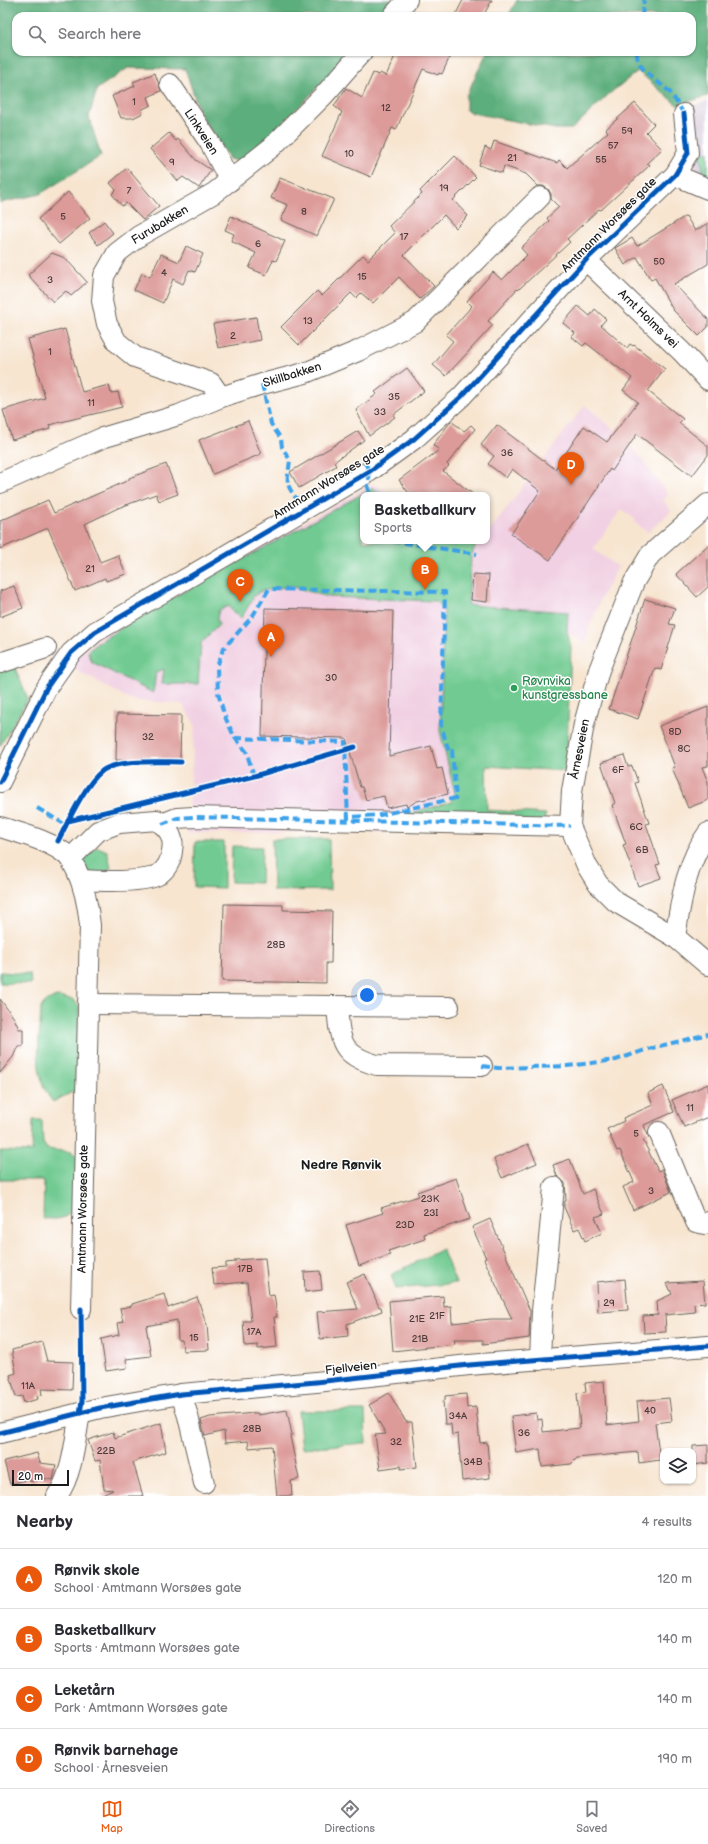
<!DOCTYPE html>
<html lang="en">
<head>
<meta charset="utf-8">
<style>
  body { margin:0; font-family:"Balsamiq Sans",sans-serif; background:#f2f2f3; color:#2b2b33 }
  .controls { position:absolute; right:12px; bottom:12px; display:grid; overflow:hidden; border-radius:8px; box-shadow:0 1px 3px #0004 }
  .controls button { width:36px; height:36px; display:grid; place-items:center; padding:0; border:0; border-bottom:1px solid #e1e1e2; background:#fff; color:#2b2b33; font:20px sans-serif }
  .scale { position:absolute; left:12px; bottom:10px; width:57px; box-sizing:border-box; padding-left:4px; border:2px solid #1c1c1c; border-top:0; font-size:11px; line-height:14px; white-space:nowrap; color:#1c1c1c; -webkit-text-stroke:3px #fff; paint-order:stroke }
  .you { position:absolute; left:367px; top:995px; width:14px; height:14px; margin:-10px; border:3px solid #fff; border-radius:50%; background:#1a73e8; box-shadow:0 0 0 6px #1a73e833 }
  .badge { display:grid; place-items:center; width:26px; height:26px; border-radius:50%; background:#ea580c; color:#fff; font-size:13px; font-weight:700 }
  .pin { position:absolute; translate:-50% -33px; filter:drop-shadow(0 1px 2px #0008) }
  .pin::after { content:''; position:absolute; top:21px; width:14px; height:12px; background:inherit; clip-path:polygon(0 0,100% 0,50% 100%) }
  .popup { position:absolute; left:360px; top:492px; width:130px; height:52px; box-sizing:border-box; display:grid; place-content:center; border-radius:8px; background:#fff; filter:drop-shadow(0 1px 3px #0005); font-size:13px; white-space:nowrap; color:#7c7c81 }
  .popup b { font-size:15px; color:#2b2b33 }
  .popup::after { content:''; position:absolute; left:50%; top:100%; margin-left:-8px; border:8px solid transparent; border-top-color:#fff }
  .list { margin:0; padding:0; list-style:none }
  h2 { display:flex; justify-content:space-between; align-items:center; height:52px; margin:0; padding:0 16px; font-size:17px }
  h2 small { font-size:13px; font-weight:400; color:#7c7c81 }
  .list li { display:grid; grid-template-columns:26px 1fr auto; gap:12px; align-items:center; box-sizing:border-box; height:60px; padding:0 16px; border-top:1px solid #e1e1e2 }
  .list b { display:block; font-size:15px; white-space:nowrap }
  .list p { margin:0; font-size:13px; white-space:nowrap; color:#7c7c81 }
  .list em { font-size:13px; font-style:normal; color:#7c7c81 }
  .icon { flex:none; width:22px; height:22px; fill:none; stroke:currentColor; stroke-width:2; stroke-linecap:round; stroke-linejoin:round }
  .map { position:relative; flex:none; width:708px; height:1496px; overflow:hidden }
  .search { position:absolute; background:#fff; box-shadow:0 1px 3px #0004; left:12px; right:12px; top:12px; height:44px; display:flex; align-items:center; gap:10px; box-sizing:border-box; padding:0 14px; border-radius:12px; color:#7c7c81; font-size:15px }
  .sheet { height:292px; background:#fff }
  nav { display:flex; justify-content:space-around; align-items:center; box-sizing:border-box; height:56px; border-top:1px solid #e1e1e2; background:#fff; font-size:11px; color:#7c7c81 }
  nav a { display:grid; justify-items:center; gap:2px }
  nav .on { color:#ea580c }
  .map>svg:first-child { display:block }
  .built { fill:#f1d0e3 }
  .industrial { fill:#cebed1 }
  .green { fill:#71ca91; stroke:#467356 }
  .forest { fill:#5cae7b; stroke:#3c654c }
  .building { fill:#dc9a98 }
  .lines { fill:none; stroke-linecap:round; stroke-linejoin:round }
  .street-casing { stroke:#69625b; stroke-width:22 }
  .street { stroke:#fff; stroke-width:20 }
  .quiet { stroke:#3da2ea; stroke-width:4; stroke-dasharray:8 4; stroke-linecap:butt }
  .cycleway-casing { stroke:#fff; stroke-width:8 }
  .cycleway { stroke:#0057b8; stroke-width:5 }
  .leisure-dot { fill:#2e9e5b; stroke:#fff; stroke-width:1.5 }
  .labels { text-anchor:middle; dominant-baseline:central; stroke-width:3; stroke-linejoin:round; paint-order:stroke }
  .number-label { font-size:10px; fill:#4c3c3b }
  .street-label { font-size:12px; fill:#1c1c1c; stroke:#fff }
  .leisure-label { font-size:12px; fill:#27864d; stroke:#fff; text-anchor:start }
  .neighbourhood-label { font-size:13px; font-weight:bold; fill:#1c1c1c; stroke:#fff }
</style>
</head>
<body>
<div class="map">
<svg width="708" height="1496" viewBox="0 0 708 1496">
  <rect width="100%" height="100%" fill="#fff"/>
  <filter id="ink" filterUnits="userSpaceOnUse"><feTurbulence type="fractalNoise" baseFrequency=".025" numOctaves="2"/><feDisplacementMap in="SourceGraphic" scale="8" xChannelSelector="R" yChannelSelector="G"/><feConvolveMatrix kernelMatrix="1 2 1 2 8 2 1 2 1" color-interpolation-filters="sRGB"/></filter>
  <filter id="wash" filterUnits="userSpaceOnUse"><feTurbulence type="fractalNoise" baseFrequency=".012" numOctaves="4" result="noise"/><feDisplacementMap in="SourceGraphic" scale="16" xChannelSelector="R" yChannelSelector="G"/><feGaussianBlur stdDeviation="0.9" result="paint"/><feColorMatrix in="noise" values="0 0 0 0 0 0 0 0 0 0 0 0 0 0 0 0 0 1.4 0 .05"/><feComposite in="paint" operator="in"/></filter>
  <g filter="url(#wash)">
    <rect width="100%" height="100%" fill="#f7e5d0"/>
    <polygon class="built" points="585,405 626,439 669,495 663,500 671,511 648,532 634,522 635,519 621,509 593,549 618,567 603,594 590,625 585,643 567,631 568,613 468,786 386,833 371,831 187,833 195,724 182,704 132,700 77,671 73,660 100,637 166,598 374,484 391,495 363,495 363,541 474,541 478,546 482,541 487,541 487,534"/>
    <polygon class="industrial" points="708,101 708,183 697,176 688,107"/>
    <g class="green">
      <polygon points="708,152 708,177 704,175 700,153"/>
      <polygon points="373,488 382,495 363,495 363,541 451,541 476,544 471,557 468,605 568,612 567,631 571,647 566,771 486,766 487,810 546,814 543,822 398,816 451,802 455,794 440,731 444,609 436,601 328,597 290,586 261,591 252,597 253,599 241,618 232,611 229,606 219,610 217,618 219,625 201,643 198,684 162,684 164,669 156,672 153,693 92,662 88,652 96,644 143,614"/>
      <polygon points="13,663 28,699 0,746 0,669"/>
      <polygon points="272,839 329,839 330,890 273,891"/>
      <polygon points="195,842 224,842 224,888 194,887"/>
      <polygon points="232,846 262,847 261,883 231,882"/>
      <polygon points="98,847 107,851 111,867 105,874 91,874 86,870 83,860 91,851"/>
      <polygon points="0,972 30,974 31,984 0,983"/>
      <path d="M58,997L74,1000L79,1006L78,1089L53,1102C31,1076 40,1039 41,1008C45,1000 50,998 58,997Z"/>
      <path d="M33,1120H42L43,1143L47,1149L71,1152L77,1157C76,1174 82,1212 62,1218C57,1220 49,1218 43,1219L44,1180H0V1151L32,1152Z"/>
      <polygon points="442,1249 456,1283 396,1289 391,1275"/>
      <polygon points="298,1411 365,1411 366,1443 302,1448"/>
    </g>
    <g class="forest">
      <path d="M0,0H396L382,16H16V52H350C315,91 280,128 240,162L229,159L201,116L185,69L128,68L97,89L89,117L101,156L40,194L0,203Z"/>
      <polygon points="517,0 708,0 708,96 677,105 638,71 609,94 572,129 555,129 472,113 466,110 466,96 487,52 692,52 692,16 508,16"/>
    </g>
    <g id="blocks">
      <g class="building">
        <polygon points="463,0 492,0 483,16 455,16"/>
        <polygon points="386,52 452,52 442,74 439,73 438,75 423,69 396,130 392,128 371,177 322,156 342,112 334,106 346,88 362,98 373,73 379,75 380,73 386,76 395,56"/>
        <polygon points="155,73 161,91 148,97 151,105 141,110 143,113 133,118 121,118 112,96 135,86 133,82"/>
        <polygon points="635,103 654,124 646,132 662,149 647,163 650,165 601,210 599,209 567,239 570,242 518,290 517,289 488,321 493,325 446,376 433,365 453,341 446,335 472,306 467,301 493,272 502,280 527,255 521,248 549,221 547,218 559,207 551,199 551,194 548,189 543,186 538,186 526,174 504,166 502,173 479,165 485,147 491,150 494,141 557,163 559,160 567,168 608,132 606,129"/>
        <polygon points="169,133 176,141 178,139 196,160 211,170 199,188 183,177 178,181 150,149"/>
        <polygon points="455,156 476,177 453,200 468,216 456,228 444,215 404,255 434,286 420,299 399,277 373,303 361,293 356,298 351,293 299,345 281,327 317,291 322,296 363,255 368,260 395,233 389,226 422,194 420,191"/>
        <polygon points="127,168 159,206 143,220 126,203 122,206 112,194 116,190 110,183"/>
        <polygon points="280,178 334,199 317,236 281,220 288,205 271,198"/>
        <polygon points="68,192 90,218 59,244 38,219"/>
        <polygon points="231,216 285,241 276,261 273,260 266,275 249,268 256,253 231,241 234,234 225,230"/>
        <polygon points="686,216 695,231 708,223 708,264 674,284 708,319 708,327 699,336 673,310 655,278 651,280 637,257 625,265 615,248 632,238 637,246"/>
        <polygon points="104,221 113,233 98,245 89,233"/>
        <polygon points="186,246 203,254 195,272 189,270 183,284 173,279 163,303 134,290 142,273 150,277 161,254 179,262"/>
        <polygon points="52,253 65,258 87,282 71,296 66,291 53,302 28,275"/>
        <polygon points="578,306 590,316 595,309 606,319 601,325 627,348 630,344 633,346 634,345 665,369 648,391 683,419 679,423 708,446 708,455 692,476 637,434 612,471 610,469 550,560 511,534 540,491 512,469 506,478 488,464 494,456 481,445 497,425 555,469 584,426 607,442 638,402 623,390 632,378 586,343 583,346 572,337 575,333 563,323"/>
        <polygon points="256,317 260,340 218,348 213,324"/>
        <polygon points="65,329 82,392 109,385 111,393 118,392 122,407 49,425 50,429 12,440 3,410 45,398 28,339"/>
        <polygon points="407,368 424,391 393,415 395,417 369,436 356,410 377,394 375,392"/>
        <polygon points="248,421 261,454 213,474 199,440"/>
        <polygon points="451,421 464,431 471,425 475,429 447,464 449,466 443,471 474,495 410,495 399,480 439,450 433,445"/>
        <polygon points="358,431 364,440 334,462 336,466 299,488 290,472"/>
        <polygon points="166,464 178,494 159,501 156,494 118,508 85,524 100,562 118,555 126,574 106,581 105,578 75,591 48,528 0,549 0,521 48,500 54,513 129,480 129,478"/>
        <polygon points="708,545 708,587 697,597 676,574"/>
        <polygon points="473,574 489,575 487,602 471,600"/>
        <polygon points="14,586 23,608 0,617 0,591"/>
        <polygon points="645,599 675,608 669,624 675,625 661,670 655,668 638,719 609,709"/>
        <polygon points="265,608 393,611 389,756 431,746 437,769 442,768 448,794 417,801 407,807 406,804 387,808 384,796 366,800 362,787 360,787 346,738 262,736"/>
        <polygon points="708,707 708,766 702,767 708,782 708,800 688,808 672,768 675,767 659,726"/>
        <polygon points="117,714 181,715 180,761 116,760"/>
        <polygon points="624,755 628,767 632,766 638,782 635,783 649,823 646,824 660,864 656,865 661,878 638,886 623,845 626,844 612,805 615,803 601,763"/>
        <polygon points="224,904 283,905 283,910 332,911 331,963 326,963 326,983 222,981"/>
        <polygon points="0,999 14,1018 19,1029 23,1029 23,1046 18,1046 13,1057 0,1073"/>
        <polygon points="708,1084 708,1117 684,1127 672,1100"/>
        <polygon points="663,1086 674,1112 644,1125 649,1138 643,1140 658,1171 662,1169 671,1192 633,1210 623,1187 634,1182 620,1150 617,1151 607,1129 624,1121 623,1118 653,1105 648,1093"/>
        <polygon points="528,1144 537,1163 502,1178 494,1159"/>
        <polygon points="570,1159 583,1194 593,1189 604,1214 595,1217 602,1233 585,1241 579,1228 574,1230 564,1207 564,1202 566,1201 565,1183 557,1176 553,1165"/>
        <polygon points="456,1178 470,1219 424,1234 425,1239 388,1251 390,1255 359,1266 346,1225 383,1213 381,1208 419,1196 417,1192"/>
        <polygon points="490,1219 530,1311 529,1338 483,1344 483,1340 454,1340 455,1344 393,1351 389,1301 443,1296 444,1307 451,1306 452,1323 491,1319 512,1319 484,1259 486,1258 472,1227"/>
        <polygon points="265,1258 269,1296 274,1295 275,1300 277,1317 274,1317 277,1347 258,1349 258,1345 245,1346 243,1321 251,1321 247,1282 214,1285 212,1268 226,1267 226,1263 235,1262 235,1260"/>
        <polygon points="320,1271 322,1290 305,1292 304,1272"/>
        <polygon points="365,1274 379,1307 381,1307 382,1311 347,1324 348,1336 320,1339 317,1312 358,1309 346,1282"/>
        <polygon points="625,1279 628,1310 598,1312 597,1282"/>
        <polygon points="703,1281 705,1303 694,1304 695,1312 665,1315 666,1332 644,1333 643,1316 658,1315 657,1301 672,1294 667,1283"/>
        <polygon points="164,1294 168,1308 197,1297 207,1325 209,1350 183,1351 182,1340 178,1340 177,1320 146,1326 151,1356 126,1359 127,1368 106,1371 101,1339 119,1335 117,1323 123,1322 120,1308 132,1306 132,1304"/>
        <polygon points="42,1342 47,1361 73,1362 72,1390 41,1389 42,1395 37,1396 38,1399 24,1403 22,1396 16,1397 10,1375 16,1373 12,1350"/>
        <polygon points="604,1381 607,1425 639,1421 637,1401 669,1398 672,1421 655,1423 660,1460 639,1463 638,1452 577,1458 571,1464 542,1467 540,1449 516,1453 511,1416 536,1413 537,1420 542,1419 543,1432 580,1428 577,1393 586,1392 585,1383"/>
        <polygon points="389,1393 406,1422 412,1422 417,1467 401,1469 401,1466 380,1469 375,1435 386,1434 369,1405"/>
        <polygon points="466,1394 467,1408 476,1407 480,1443 487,1442 490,1478 462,1481 458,1434 452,1435 451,1424 445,1424 443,1401 445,1400 445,1396"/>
        <polygon points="287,1410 292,1435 290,1436 299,1479 291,1481 292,1496 277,1496 272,1446 249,1448 248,1441 225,1443 224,1431 205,1436 201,1420 210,1417 255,1413 258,1413 258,1415"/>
        <polygon points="161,1423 166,1452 133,1462 143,1496 100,1496 113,1490 104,1489 100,1460 95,1461 88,1440 113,1432 115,1438"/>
        <polygon points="708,1445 708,1463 693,1465 693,1446"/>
        <polygon points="37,1453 40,1463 56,1465 53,1480 41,1478 30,1482 30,1479 10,1484 4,1461"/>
      </g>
    </g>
  </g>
  <g filter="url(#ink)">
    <use href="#blocks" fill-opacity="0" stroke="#69625b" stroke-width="1"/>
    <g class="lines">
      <g class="street-casing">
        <g id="street">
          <polyline points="393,16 407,0"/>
          <polyline points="170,84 210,143 230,181"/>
          <polyline points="675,175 708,189"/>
          <polyline points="586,260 682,352 708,380"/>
          <polyline points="221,397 211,383 135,357 117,342 107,324 102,301 104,276 117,253 139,236 214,193 272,147 324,95 362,52"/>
          <polyline points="0,483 102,438 179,415 221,397 262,384 305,373 358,351 415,322 540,197"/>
          <polyline points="708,504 650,555 634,582 599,670 584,724 572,791 570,826 587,866 598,884 616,902 675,937 708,965"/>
          <polyline points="0,663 46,648"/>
          <polyline points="0,782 47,687 71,653 95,632 370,471 414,439 461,397 586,260 675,175 688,153 684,114"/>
          <polyline points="162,824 177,818 193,817 570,826"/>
          <path d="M0,827C20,833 55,842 70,858C72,861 74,866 76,869C85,888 88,905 90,925L81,1309"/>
          <path d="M70,859L98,831L119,823L157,820C168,828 175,837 172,851C171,861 167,869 158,875C144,883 98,881 81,880"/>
          <path d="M675,937C681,901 686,863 708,833"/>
          <polyline points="88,1004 449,1007"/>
          <path d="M337,1007C340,1042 341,1055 377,1065L482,1066"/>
          <polyline points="659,1132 696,1222 705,1224 708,1222"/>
          <polyline points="540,1360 542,1311 554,1187"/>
          <polyline points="181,1394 188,1416 204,1483"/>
          <polyline points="0,1433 100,1408 181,1394 316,1382 469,1365 708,1346"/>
          <path d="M57,1496C73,1474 75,1440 80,1413"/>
        </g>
      </g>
      <use href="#street" class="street"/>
      <g class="quiet">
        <polyline points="642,16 644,0"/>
        <path d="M637,52C635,71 662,82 672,95C676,101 680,108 684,114"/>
        <path d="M262,384L271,424L281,439L282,447L290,460C287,486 284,481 300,504"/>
        <polyline points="364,462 370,471 368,487 371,495"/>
        <polyline points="392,541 477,554"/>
        <polyline points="235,738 345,742 348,821"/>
        <polyline points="254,776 246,751 235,738 225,717 218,693 217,667 223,649 252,617 269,589 445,592 441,725 449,752 452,751 456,798 380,815 348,817"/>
        <polyline points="37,808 66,825"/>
        <polyline points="162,824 177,818 193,817 570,826"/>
        <polyline points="482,1066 498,1068 567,1066 616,1060 648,1049 708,1034"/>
      </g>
      <g class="cycleway-casing">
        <g id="cycleway">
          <polyline points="0,782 47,687 71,653 95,632 370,471 414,439 461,397 586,260 675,175 688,153 684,114"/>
          <polyline points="68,821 254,776 355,747"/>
          <path d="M58,841C68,822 85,784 102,771C117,759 162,762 181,762"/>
          <polyline points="80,1413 82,1401 81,1309"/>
          <polyline points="0,1433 100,1408 181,1394 316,1382 469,1365 708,1346"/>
        </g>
      </g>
      <use href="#cycleway" class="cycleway"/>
    </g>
  </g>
  <circle class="leisure-dot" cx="514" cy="688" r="4"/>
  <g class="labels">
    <g class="number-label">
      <text x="134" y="102">1</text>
      <text x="386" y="108">12</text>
      <text x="627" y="131">59</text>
      <text x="613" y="146">57</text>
      <text x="349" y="154">10</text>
      <text x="512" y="158">21</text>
      <text x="601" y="160">55</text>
      <text x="172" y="162">9</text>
      <text x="444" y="188">19</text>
      <text x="129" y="191">7</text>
      <text x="304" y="212">8</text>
      <text x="63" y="217">5</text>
      <text x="404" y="237">17</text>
      <text x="258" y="244">6</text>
      <text x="659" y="262">50</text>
      <text x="164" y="273">4</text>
      <text x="362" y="277">15</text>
      <text x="50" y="280">3</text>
      <text x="308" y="321">13</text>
      <text x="233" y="336">2</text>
      <text x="50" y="352">1</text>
      <text x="394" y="397">35</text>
      <text x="91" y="403">11</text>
      <text x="380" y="412">33</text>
      <text x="507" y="453">36</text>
      <text x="90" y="569">21</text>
      <text x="331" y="678">30</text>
      <text x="675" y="732">8D</text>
      <text x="148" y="737">32</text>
      <text x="684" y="749">8C</text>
      <text x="618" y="770">6F</text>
      <text x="636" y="827">6C</text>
      <text x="642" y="850">6B</text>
      <text x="276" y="945">28B</text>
      <text x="690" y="1108">11</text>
      <text x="636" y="1134">5</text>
      <text x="651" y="1191">3</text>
      <text x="430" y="1199">23K</text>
      <text x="431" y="1213">23I</text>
      <text x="405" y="1225">23D</text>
      <text x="245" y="1269">17B</text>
      <text x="609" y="1303">29</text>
      <text x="437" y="1316">21F</text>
      <text x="417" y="1319">21E</text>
      <text x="254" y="1332">17A</text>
      <text x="194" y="1338">15</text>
      <text x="420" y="1339">21B</text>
      <text x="28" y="1386">11A</text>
      <text x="650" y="1411">40</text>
      <text x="458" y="1416">34A</text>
      <text x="252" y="1429">28B</text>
      <text x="524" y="1433">36</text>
      <text x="396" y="1442">32</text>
      <text x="106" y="1451">22B</text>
      <text x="473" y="1462">34B</text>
    </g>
    <g class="street-label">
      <text transform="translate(201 132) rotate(57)">Linkveien</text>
      <text transform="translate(160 225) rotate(-31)">Furubakken</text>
      <text transform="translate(609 225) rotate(-45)">Amtmann Worsøes gate</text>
      <text transform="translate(648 319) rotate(44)">Arnt Holms vei</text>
      <text transform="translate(292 375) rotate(-17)">Skillbakken</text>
      <text transform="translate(329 482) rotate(-32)">Amtmann Worsøes gate</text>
      <text transform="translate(580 749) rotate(-79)">Årnesveien</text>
      <text transform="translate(83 1209) rotate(-89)">Amtmann Worsøes gate</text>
      <text transform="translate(351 1368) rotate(-6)">Fjellveien</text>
    </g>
    <g class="leisure-label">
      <text x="522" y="681">Røvnvika<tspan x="522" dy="14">kunstgressbane</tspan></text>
    </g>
    <g class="neighbourhood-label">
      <text x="341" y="1165">Nedre Rønvik</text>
    </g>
  </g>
</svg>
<div class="controls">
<button><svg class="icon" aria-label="layers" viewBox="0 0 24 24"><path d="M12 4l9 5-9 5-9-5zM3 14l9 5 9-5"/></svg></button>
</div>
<div class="scale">20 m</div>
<div class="you"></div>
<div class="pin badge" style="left:271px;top:657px">A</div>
<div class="pin badge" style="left:425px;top:590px">B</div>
<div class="popup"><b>Basketballkurv</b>Sports</div>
<div class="pin badge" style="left:240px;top:602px">C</div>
<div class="pin badge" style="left:571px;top:485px">D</div>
<div class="search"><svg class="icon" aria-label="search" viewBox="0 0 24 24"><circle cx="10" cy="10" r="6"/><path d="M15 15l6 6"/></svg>Search here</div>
</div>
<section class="sheet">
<h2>Nearby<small>4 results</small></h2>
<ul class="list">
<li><span class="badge">A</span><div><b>Rønvik skole</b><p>School · Amtmann Worsøes gate</p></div><em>120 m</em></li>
<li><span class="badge">B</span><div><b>Basketballkurv</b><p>Sports · Amtmann Worsøes gate</p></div><em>140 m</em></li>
<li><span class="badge">C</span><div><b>Leketårn</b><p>Park · Amtmann Worsøes gate</p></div><em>140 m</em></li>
<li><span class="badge">D</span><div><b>Rønvik barnehage</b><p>School · Årnesveien</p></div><em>190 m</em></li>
</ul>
</section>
<nav>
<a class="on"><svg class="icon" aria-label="map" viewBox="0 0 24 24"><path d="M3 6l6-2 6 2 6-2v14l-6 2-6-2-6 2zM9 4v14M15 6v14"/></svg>Map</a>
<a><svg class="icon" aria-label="directions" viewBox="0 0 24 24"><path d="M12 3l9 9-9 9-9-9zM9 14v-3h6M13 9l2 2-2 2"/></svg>Directions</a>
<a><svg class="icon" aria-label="saved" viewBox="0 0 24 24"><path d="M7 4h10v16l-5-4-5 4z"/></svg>Saved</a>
</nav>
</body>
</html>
